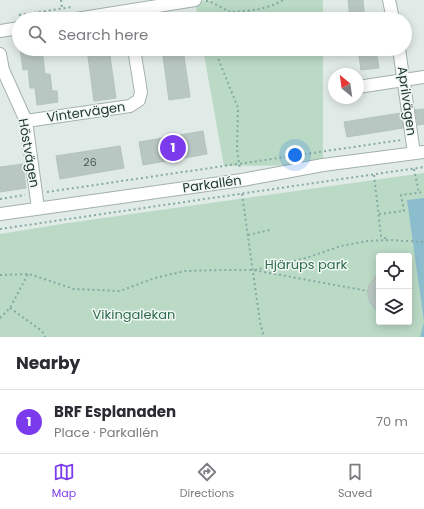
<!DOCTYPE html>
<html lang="en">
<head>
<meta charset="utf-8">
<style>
  body { margin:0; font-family:Poppins,sans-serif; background:#f7f7f7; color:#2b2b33 }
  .controls { position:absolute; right:12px; bottom:12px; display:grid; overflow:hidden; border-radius:4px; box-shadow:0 2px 10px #0003 }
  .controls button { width:36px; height:36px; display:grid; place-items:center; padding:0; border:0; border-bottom:1px solid #e1e1e2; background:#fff; color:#2b2b33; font:20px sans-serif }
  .compass { position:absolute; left:328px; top:68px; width:36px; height:36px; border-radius:50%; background:#fff; box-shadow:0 2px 10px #0003; rotate:331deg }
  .you { position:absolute; left:295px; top:155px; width:14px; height:14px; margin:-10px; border:3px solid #fff; border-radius:50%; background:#1a73e8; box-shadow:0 0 0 6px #1a73e833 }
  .badge { display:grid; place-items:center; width:26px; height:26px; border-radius:50%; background:#7c3aed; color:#fff; font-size:13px; font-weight:700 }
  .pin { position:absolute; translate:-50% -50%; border:2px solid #fff; box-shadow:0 1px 4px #0006 }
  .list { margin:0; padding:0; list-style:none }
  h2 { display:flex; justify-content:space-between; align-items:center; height:52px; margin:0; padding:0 16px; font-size:17px }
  h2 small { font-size:13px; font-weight:400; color:#7c7c81 }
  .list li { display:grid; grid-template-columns:26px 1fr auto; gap:12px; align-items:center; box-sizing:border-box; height:64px; padding:0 16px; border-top:1px solid #e1e1e2 }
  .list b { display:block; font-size:15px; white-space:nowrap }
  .list p { margin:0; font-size:13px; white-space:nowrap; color:#7c7c81 }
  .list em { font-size:13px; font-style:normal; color:#7c7c81 }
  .icon { flex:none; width:22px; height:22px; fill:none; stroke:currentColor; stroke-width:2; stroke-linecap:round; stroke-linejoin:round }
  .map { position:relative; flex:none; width:424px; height:337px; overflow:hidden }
  .search { position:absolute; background:#fff; box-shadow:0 2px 10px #0003; left:12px; right:12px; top:12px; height:44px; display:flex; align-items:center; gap:10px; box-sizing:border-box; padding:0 14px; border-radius:22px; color:#7c7c81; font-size:15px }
  .sheet { height:116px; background:#fff }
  nav { display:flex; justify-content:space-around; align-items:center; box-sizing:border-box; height:56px; border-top:1px solid #e1e1e2; background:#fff; font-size:11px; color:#7c7c81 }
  nav a { display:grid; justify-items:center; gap:2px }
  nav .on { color:#7c3aed }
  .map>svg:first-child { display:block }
  .green { fill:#badac5; fill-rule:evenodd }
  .water { fill:#8cbdcc }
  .building { fill:#b9c7c3; stroke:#b3c3be }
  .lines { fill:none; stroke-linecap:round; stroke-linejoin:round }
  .minor-casing { stroke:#a3b1ad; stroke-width:14 }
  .path { stroke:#83aba2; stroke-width:2; stroke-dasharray:2 3; stroke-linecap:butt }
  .minor { stroke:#fff; stroke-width:12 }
  .labels { text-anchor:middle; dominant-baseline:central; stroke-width:3; stroke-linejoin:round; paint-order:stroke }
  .number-label { font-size:11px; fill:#485c58 }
  .street-label { font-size:13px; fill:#223935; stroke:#f0f7f4 }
  .park-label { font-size:13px; fill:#2f6d4c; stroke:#f0f7f4 }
</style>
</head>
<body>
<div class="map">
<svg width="424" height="337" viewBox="0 0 424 337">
  <rect width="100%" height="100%" fill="#e0eae6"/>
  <g class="green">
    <polygon points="219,0 323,0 323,19 198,19 195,1"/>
    <polygon points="203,49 323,49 323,165 224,166"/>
    <path d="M424,173V337H0V234L68,223ZM379,256H409V322H379Z"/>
  </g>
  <polygon class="water" points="424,198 424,337 420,337 424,322 407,200"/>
  <g class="building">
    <polygon points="348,0 363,0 365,19 350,19"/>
    <polygon points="20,49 42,49 45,74 50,74 52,91 57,91 58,102 37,105 35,88 30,88 28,69 23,70"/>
    <polygon points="87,49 109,49 116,98 94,101"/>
    <polygon points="162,49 183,49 190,97 169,100"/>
    <polygon points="358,49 376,49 379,68 361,70"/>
    <polygon points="424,109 424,124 418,125 415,110"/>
    <polygon points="401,113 403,128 347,137 344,122"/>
    <polygon points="203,131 207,154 143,165 139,142"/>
    <polygon points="120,146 124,168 60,179 56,156"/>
    <polygon points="23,164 26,188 0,192 0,167"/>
    <polygon points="379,272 379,314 370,302 368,297 368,291 369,285"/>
  </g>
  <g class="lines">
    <g class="minor-casing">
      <g id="minor">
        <polyline points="389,0 393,19"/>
        <polyline points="76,19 195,0"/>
        <polyline points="0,31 19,28"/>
        <polyline points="399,49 414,153"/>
        <polyline points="0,54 3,70 26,121 38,208"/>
        <polyline points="358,87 424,77"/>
        <polyline points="26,121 130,106 139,100 141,92 134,49"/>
        <polyline points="0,214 242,180 323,165 424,152"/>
      </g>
    </g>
    <g class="path">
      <polyline points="61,0 62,8"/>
      <polyline points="206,1 209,1 230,12"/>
      <polyline points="19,15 72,7"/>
      <path d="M228,19L230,12C249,11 266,10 283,0"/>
      <polyline points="218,49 218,58 238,108 237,149 240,170"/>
      <polyline points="414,169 419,193"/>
      <polyline points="374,175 381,236 387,239"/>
      <polyline points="47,192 401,140"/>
      <polyline points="242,194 260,322 264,337"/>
      <polyline points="0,199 25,195"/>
      <polyline points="379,214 404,211 401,195 424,192"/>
      <polyline points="0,229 424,167"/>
      <polyline points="248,235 270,230"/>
      <polyline points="255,270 306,258 341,246 367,241 390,240 424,242"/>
      <polyline points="0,275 29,274 74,289 120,291 155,278 185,271 222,270 253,270 368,291"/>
      <polyline points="10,308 42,331 45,337"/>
      <polyline points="0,318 10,308 28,274"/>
    </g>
    <use href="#minor" class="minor"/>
  </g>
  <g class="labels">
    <g class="number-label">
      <text x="90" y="162">26</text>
    </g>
    <g class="street-label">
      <text transform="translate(407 101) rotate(82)">Aprilvägen</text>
      <text transform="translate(86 112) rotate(-8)">Vintervägen</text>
      <text transform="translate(29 153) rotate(80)">Höstvägen</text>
      <text transform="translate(212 184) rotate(-8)">Parkallén</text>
    </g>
    <g class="park-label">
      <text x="306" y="264">Hjärups park</text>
      <text x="134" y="314">Vikingalekan</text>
    </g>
  </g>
</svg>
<div class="controls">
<button><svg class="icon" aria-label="locate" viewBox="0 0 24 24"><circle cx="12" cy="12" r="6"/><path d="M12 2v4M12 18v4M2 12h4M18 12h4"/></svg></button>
<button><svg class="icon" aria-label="layers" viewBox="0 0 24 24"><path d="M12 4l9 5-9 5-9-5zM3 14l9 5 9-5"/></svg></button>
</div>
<svg class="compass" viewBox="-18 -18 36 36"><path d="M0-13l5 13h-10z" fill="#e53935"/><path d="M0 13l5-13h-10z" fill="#7c7c81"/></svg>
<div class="you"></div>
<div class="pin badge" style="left:173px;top:148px">1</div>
<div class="search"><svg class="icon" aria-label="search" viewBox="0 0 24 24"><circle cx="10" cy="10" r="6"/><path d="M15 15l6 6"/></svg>Search here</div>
</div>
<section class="sheet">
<h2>Nearby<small></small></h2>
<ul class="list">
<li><span class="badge">1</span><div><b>BRF Esplanaden</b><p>Place · Parkallén</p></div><em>70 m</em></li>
</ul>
</section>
<nav>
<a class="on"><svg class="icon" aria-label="map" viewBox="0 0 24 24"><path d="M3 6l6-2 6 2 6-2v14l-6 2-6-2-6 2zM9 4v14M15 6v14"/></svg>Map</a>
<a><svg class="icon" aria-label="directions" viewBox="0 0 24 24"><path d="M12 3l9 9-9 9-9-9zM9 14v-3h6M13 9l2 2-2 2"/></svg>Directions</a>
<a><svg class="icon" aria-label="saved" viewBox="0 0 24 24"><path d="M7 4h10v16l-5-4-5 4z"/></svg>Saved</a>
</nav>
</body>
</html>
